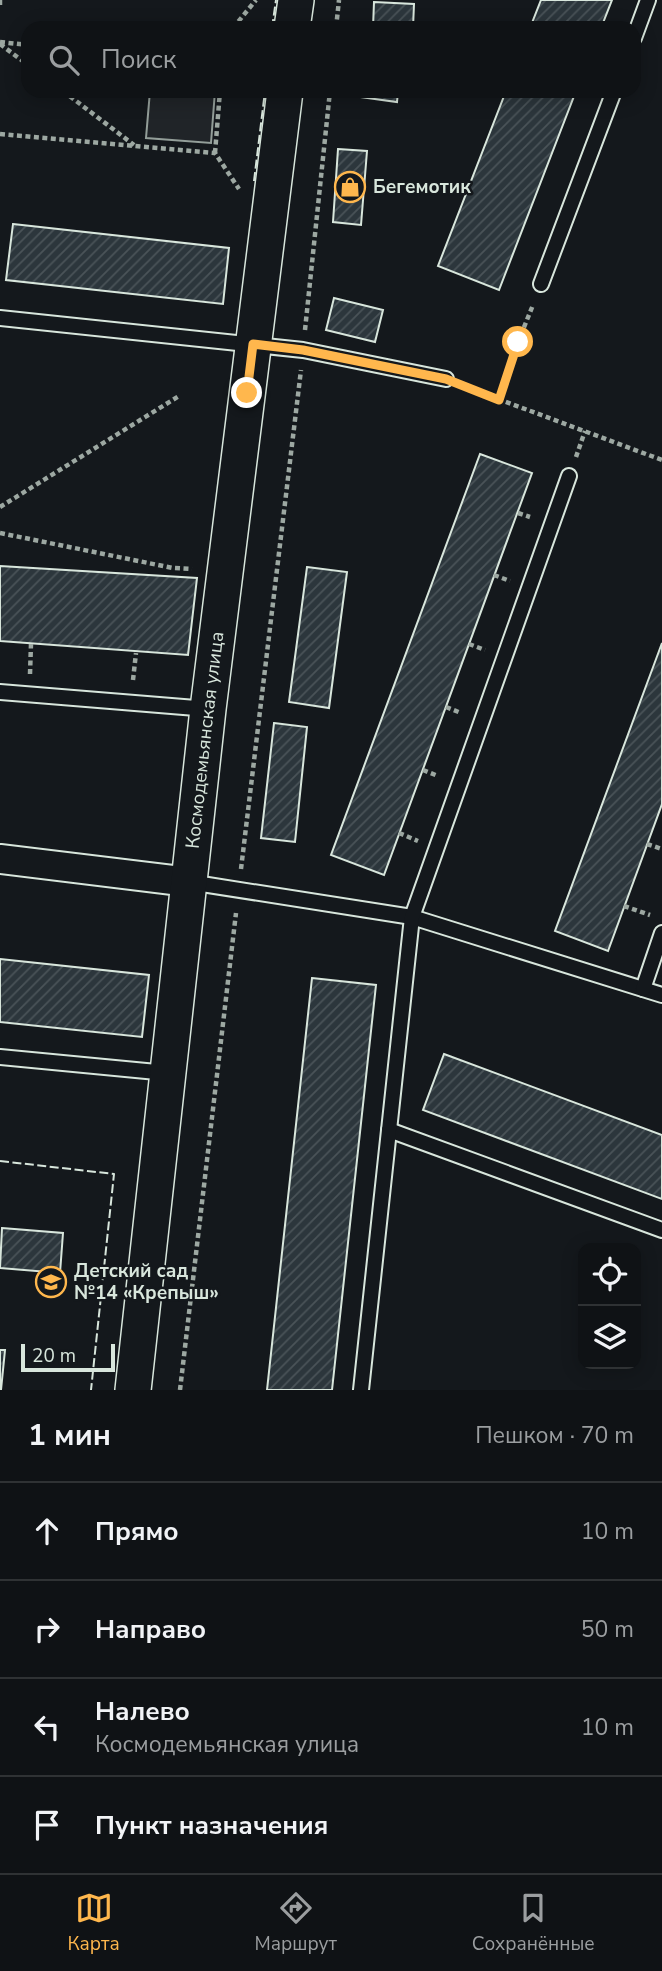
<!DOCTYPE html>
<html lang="ru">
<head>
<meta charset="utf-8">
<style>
  body { margin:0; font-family:"Nunito Sans",sans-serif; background:#1d2022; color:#f1f3f6 }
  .controls { position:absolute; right:21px; bottom:21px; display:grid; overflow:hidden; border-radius:14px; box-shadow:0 4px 18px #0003 }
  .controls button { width:63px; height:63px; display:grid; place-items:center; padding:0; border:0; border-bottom:2px solid #2f3234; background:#0f1215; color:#f1f3f6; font:35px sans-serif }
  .scale { position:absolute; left:21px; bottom:18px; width:94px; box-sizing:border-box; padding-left:7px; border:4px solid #d8e6dc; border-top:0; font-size:19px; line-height:24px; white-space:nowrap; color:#d8e6dc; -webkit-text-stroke:5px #14181c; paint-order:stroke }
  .stop { position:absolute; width:21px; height:21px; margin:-16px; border:5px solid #ffb74d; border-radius:50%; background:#fff }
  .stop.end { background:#ffb74d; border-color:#fff; box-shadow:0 2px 7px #0008 }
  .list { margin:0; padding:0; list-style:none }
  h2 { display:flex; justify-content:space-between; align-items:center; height:91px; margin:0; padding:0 28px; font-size:30px }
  h2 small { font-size:23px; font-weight:400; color:#9b9ea0 }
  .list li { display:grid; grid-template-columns:46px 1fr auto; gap:21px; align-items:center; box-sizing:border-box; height:98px; padding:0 28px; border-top:2px solid #2f3234 }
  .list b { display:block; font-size:26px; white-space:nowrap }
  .list p { margin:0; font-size:23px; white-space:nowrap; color:#9b9ea0 }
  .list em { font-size:23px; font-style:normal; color:#9b9ea0 }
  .icon { flex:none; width:38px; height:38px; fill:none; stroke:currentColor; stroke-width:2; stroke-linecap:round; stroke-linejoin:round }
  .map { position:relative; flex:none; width:662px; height:1390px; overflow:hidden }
  .search { position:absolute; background:#0f1215; box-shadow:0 4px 18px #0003; left:21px; right:21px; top:21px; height:77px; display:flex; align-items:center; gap:18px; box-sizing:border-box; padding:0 24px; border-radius:21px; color:#9b9ea0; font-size:26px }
  .sheet { height:483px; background:#0f1215 }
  nav { display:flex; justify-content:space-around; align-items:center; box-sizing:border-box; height:98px; border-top:2px solid #2f3234; background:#0f1215; font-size:19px; color:#9b9ea0 }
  nav a { display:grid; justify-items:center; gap:4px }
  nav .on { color:#ffb74d }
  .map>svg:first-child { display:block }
  .green { fill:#202428; stroke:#939e99; stroke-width:2 }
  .building { fill:url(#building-hatch); stroke:#d8e6dc; stroke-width:2 }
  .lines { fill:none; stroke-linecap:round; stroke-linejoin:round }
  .service-casing { stroke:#d8e6dc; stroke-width:18 }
  .minor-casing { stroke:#d8e6dc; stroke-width:32 }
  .tertiary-casing { stroke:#d8e6dc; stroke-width:38 }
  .path { stroke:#9da8a2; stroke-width:4.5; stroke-dasharray:5 3.5; stroke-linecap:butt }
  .service { stroke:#14181c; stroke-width:14 }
  .minor { stroke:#14181c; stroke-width:28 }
  .tertiary { stroke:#14181c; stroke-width:35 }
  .fence { stroke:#d8e6dc; stroke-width:2; stroke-dasharray:9 3.5; stroke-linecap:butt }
  .route { stroke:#ffb74d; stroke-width:9 }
  .labels { text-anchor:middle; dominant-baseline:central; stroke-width:5; stroke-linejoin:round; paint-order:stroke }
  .poi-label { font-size:19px; font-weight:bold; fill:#d8e6dc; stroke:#14181c; text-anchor:start }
  .street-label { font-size:19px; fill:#d8e6dc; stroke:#14181c }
</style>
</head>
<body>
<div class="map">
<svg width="662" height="1390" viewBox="0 0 662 1390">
  <defs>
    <pattern id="building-hatch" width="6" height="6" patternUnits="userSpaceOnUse" patternTransform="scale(1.75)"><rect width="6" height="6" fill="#2c363c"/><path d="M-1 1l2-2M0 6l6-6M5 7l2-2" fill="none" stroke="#4a5358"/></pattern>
  </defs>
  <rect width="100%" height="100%" fill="#14181c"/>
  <polygon class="green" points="150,91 215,91 211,143 146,138"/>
  <g class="building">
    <polygon points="541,0 612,0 601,28 530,28"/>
    <polygon points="374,2 414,4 413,28 373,28"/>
    <polygon points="345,91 398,91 397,102 345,95"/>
    <polygon points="506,91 576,91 499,290 438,266"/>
    <polygon points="338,149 367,151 361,225 333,222"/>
    <polygon points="13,224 229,248 223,304 6,280"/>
    <polygon points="334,298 383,310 375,342 326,330"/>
    <polygon points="480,454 532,473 384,875 331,855"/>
    <polygon points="0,566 197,578 188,655 0,641"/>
    <polygon points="307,567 347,572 329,708 289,702"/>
    <polygon points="662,643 662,804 608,951 555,931"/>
    <polygon points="274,723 307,727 295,842 261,838"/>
    <polygon points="0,959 149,975 142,1037 0,1022"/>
    <polygon points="312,978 376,985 332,1390 267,1390"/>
    <polygon points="444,1054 662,1135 662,1199 423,1110"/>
    <polygon points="2,1228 63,1233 60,1273 0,1268"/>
    <polygon points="0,1350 5,1350 1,1390 0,1390"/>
  </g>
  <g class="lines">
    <g class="service-casing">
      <g id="service">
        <polyline points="634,38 648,0"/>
        <polyline points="541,284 614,91"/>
        <polyline points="0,318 303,350 446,379"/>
        <polyline points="0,692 208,709"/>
        <polyline points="189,882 412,917 662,995"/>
        <polyline points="643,989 662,933"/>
        <polyline points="0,1057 167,1073"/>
        <polyline points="389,1130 662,1230"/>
        <polyline points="361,1390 412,917 569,476"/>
      </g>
    </g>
    <g class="minor-casing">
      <polyline id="minor" points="0,859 189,882"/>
    </g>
    <g class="tertiary-casing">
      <g id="tertiary">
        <polyline points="292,28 296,0"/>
        <path id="s1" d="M133,1390L208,709L285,91"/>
      </g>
    </g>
    <g class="path">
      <polyline points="0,5 0,0"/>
      <polyline points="233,28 256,0"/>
      <polyline points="336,28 339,0"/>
      <polyline points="0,42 28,45"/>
      <polyline points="0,44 28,65"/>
      <polyline points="63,91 134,145"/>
      <polyline points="0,134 215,153 239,189"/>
      <polyline points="215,153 220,91"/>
      <polyline points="305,330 330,91"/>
      <polyline points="466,387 662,460"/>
      <polyline points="500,400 518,342 533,305"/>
      <polyline points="576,457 585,431"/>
      <polyline points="0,507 179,396"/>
      <polyline points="518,513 530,517"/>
      <polyline points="0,533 173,568 192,569"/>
      <polyline points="494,575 510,581"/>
      <polyline points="469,644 485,650"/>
      <polyline points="30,674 31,644"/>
      <polyline points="133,680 136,653"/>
      <polyline points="446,707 461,713"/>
      <polyline points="423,770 438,776"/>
      <polyline points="399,833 418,841"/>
      <polyline points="647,844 662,849"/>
      <polyline points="241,869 301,370"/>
      <polyline points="624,906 650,915"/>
      <polyline points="180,1390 236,913"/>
    </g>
    <use href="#service" class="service"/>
    <use href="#minor" class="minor"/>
    <use href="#tertiary" class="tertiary"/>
    <g class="fence">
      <polyline points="272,28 276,0"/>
      <polyline points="254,181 265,91"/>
      <polyline points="0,1161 114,1174 91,1390"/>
    </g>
  </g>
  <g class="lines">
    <polyline class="route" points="247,393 253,344 303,350 446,379 499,400 518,342"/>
  </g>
  <defs>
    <g id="shop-ring" transform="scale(1.575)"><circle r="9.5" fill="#14181c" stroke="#ffb74d" stroke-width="1.5"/><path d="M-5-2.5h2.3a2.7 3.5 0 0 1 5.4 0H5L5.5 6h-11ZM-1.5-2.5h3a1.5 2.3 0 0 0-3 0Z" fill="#ffb74d"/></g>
    <g id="school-ring" transform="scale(1.575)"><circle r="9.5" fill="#14181c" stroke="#ffb74d" stroke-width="1.5"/><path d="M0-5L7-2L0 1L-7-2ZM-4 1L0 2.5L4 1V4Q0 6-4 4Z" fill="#ffb74d"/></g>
  </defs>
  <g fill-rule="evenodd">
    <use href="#shop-ring" x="350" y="187"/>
    <use href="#school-ring" x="51" y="1282"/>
  </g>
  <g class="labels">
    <g class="poi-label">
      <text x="373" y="187">Бегемотик</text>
      <text x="74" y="1271">Детский сад<tspan x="74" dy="22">№14 «Крепыш»</tspan></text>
    </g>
    <g class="street-label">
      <text stroke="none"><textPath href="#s1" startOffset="654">Космодемьянская улица</textPath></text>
    </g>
  </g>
</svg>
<div class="controls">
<button><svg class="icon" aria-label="locate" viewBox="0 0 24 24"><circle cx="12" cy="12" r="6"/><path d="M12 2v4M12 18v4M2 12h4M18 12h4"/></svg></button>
<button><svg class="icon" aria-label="layers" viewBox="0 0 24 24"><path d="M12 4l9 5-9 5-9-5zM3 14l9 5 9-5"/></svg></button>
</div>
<div class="scale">20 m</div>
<div class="stop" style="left:518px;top:342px"></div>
<div class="stop end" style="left:247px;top:393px"></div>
<div class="search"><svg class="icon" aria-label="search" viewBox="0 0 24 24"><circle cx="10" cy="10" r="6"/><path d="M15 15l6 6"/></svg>Поиск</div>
</div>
<section class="sheet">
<h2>1 мин<small>Пешком · 70 m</small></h2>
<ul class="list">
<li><svg class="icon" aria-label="ahead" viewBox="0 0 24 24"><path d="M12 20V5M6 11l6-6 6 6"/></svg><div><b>Прямо</b></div><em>10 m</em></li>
<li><svg class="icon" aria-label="right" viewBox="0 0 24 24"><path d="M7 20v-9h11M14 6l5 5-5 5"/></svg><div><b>Направо</b></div><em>50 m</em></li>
<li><svg class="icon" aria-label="left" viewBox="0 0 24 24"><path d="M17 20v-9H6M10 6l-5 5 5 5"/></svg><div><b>Налево</b><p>Космодемьянская улица</p></div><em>10 m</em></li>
<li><svg class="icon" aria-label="arrive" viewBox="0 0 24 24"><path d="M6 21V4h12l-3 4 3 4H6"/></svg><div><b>Пункт назначения</b></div></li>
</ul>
</section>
<nav>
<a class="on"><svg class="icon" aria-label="map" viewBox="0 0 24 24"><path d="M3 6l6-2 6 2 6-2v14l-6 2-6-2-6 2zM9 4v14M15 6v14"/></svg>Карта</a>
<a><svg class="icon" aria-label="directions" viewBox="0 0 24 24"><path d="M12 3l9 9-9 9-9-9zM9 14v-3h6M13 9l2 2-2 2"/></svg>Маршрут</a>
<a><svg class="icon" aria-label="saved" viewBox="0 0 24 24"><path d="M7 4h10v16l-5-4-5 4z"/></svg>Сохранённые</a>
</nav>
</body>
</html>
